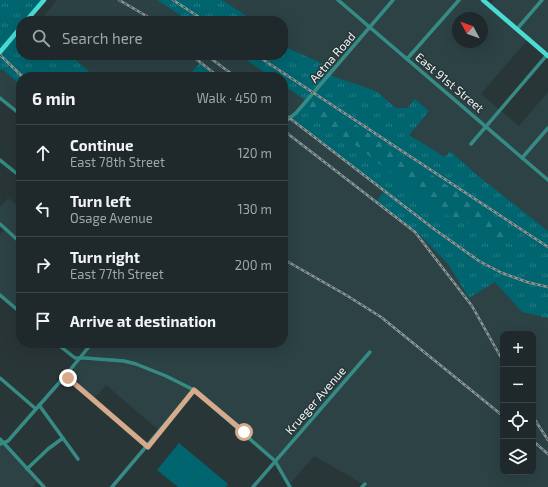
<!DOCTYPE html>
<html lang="en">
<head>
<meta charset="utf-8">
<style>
  body { margin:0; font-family:"Exo 2",sans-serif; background:#2c3436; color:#f1f3f6 }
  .controls { position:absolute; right:12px; bottom:12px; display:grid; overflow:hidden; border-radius:8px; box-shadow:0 4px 16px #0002 }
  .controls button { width:36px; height:36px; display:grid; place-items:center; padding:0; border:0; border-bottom:1px solid #3c4447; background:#1f282a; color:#f1f3f6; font:20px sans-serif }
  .compass { position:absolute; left:452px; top:12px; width:36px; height:36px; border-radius:50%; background:#1f282a; box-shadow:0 4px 16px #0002; rotate:311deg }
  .stop { position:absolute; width:12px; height:12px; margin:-9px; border:3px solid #d6ab8b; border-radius:50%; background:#fff }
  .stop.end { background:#d6ab8b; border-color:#fff; box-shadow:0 1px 4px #0008 }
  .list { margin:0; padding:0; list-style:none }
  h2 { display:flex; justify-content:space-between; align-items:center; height:52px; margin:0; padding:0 16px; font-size:17px }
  h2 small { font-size:13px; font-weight:400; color:#a1a6a8 }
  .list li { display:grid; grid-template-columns:26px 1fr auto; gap:12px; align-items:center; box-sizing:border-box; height:56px; padding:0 16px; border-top:1px solid #3c4447 }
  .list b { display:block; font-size:15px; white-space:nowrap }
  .list p { margin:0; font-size:13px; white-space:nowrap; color:#a1a6a8 }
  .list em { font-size:13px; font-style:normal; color:#a1a6a8 }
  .icon { flex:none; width:22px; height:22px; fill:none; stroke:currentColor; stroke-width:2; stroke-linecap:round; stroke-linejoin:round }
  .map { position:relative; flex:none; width:548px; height:487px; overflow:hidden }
  .search { position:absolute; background:#1f282a; box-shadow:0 4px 16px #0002; left:16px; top:16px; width:272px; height:44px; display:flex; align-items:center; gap:10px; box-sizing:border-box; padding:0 14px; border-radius:16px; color:#a1a6a8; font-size:15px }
  .panel { position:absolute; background:#1f282a; box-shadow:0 4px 16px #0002; left:16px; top:72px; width:272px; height:276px; border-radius:16px }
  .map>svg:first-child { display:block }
  .built { fill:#2c4245; fill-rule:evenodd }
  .grass { fill:url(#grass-tufts) }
  .forest { fill:url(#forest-firs) }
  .park { fill:#00656f }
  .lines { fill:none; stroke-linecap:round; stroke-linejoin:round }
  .minor { stroke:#368b85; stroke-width:3.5 }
  .major { stroke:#4adcd2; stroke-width:4.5 }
  .rail-casing { stroke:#8d9899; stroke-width:2.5 }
  .rail { stroke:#293638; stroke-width:1; stroke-dasharray:3; stroke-linecap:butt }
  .route { stroke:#d6ab8b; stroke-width:5 }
  .labels { text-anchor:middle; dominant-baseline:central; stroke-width:3; stroke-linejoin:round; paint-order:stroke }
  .street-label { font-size:12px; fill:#edf6f7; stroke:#293638 }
</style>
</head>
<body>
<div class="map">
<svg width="548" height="487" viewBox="0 0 548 487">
  <defs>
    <pattern id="grass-tufts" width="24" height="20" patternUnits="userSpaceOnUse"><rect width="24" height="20" fill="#00656f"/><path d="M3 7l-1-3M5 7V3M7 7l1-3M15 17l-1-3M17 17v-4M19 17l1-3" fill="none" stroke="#267c84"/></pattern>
    <pattern id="forest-firs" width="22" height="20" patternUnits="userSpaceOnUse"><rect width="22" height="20" fill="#00656f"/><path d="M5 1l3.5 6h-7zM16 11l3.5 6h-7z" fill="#267c84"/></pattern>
  </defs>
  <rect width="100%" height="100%" fill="#293638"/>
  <g class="built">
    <path d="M57,0H483L489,5L494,0H548V56L528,39L481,94L519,126L548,92V487H368L314,456L289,485L275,461L194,391L160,431L106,385L93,400L65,376L92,343H283V77H34L17,50L21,55H283V21H40ZM458,18H482V42H458ZM503,334H533V472H503Z"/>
    <polygon points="2,69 21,86 21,115 0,98 0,72"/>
    <polygon points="8,198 21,208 21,313 0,295 0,235 5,229 0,224 0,207"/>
    <polygon points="3,443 39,481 32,487 0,487 0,444"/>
  </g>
  <g class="grass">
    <polygon points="0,0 44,0 26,21 21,21 21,55 70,55 95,77 21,77 21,86 2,69 0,71"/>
    <polygon points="157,0 222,0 254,21 189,21"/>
    <polygon points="283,46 335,69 329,75 376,91 396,108 407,108 415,99 429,111 409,135 445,157 450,151 477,175 548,231 548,318 522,312 495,282 469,298 448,264 418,233 376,202 384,191 290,118 306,101 283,85 283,77 271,77 239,55 283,55"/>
    <polygon points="200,62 213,73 210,77 188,77"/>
  </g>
  <polygon class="forest" points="319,100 513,229 517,232 518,240 507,243 472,224 448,216 431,205 353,143 331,128 308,107 309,102"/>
  <polygon class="park" points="179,443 228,484 226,487 178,487 157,470"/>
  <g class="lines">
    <g class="minor">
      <polyline points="338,0 548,180"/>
      <polyline points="517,29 542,0"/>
      <polyline points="407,59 459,0"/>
      <polyline points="0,98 21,115"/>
      <polyline points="283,123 296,113 393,0"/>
      <polyline points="471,144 547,55"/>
      <polyline points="522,158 548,128"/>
      <polyline points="0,160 21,177"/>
      <polyline points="0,224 21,243"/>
      <polyline points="0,295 21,313"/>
      <polyline points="56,343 75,358 85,358 124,361 136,364 166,376 194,390 275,461 290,487"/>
      <polyline points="65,376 148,447"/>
      <polyline points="0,378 36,409"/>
      <polyline points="39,405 78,459"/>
      <polyline points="0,439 44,487"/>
      <polyline points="0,444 8,441 65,376 92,343"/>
      <polyline points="27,469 48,449 63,438"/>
      <polyline points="112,487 194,390"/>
      <polyline points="253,487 370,352"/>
      <polyline points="362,487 365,484"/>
    </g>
    <g class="major">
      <polyline points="483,0 548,56"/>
      <polyline points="26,21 44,0"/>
      <polyline points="0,52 21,27"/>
    </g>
    <g class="rail-casing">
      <g id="rail">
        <polyline points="119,0 155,21"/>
        <polyline points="173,0 205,21"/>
        <polyline points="0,55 23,77"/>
        <polyline points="191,55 219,77"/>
        <polyline points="206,55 236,77"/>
        <polyline points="256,55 548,247"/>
        <polyline points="283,113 434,229 479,261 502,273 527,282 548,287"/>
        <polyline points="283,130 415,232 472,306 503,361"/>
        <polyline points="283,259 346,295 381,317 503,416"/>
        <polyline points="533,417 548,440"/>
        <polyline points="533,441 548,454"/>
      </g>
    </g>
    <use href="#rail" class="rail"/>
  </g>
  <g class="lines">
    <polyline class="route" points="68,378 148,447 194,390 244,432"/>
  </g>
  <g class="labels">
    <g class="street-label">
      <text transform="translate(332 57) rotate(-49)">Aetna Road</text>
      <text transform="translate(450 82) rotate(40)">East 91st Street</text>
      <text transform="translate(315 400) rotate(-49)">Krueger Avenue</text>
    </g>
  </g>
</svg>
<div class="controls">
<button>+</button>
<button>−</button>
<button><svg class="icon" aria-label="locate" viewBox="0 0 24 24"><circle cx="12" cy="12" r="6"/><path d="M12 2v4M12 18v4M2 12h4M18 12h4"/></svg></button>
<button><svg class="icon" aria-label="layers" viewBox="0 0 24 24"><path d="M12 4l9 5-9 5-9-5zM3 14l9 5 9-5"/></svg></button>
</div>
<svg class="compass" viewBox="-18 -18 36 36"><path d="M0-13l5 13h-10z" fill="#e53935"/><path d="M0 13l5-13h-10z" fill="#a1a6a8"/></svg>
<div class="stop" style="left:244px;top:432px"></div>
<div class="stop end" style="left:68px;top:378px"></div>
<div class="search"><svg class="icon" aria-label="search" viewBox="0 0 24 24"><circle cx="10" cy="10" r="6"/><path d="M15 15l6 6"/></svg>Search here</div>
<section class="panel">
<h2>6 min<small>Walk · 450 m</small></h2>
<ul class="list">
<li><svg class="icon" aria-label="ahead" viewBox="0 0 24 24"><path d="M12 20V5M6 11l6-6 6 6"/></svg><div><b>Continue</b><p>East 78th Street</p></div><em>120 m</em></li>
<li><svg class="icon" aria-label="left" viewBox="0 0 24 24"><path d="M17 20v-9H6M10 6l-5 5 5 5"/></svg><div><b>Turn left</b><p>Osage Avenue</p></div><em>130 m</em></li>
<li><svg class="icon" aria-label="right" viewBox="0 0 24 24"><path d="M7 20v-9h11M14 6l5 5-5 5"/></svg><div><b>Turn right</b><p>East 77th Street</p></div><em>200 m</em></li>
<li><svg class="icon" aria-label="arrive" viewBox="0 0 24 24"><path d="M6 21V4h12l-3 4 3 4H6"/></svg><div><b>Arrive at destination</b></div></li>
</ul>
</section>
</div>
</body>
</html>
